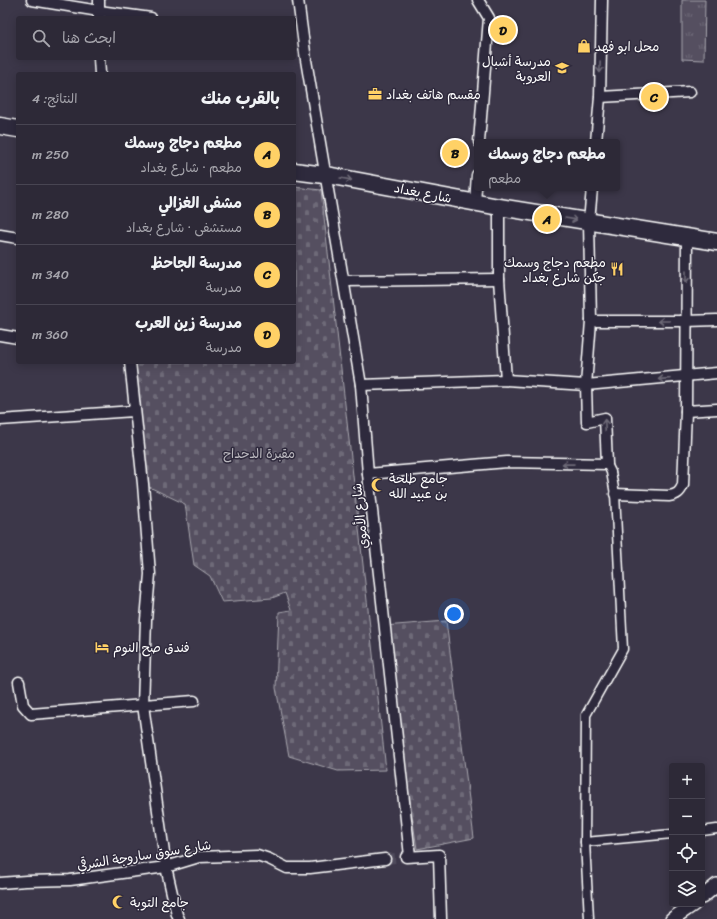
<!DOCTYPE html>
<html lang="ar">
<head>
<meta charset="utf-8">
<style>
  body { margin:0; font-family:Sriracha,"Playpen Sans Arabic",sans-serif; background:#35313f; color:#f1f3f6; direction:rtl }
  .controls { position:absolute; right:12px; bottom:12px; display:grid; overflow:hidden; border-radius:4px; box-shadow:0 2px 10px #0003 }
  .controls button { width:36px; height:36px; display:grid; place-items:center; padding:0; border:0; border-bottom:1px solid #484552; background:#2d2937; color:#f1f3f6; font:20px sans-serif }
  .you { position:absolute; left:454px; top:614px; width:14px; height:14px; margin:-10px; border:3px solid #fff; border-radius:50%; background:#1a73e8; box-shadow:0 0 0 6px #1a73e833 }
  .badge { display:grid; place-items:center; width:26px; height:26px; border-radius:50%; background:#ffd166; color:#111; font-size:13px; font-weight:700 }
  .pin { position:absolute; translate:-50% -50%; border:2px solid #fff; box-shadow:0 1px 4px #0006 }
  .popup { position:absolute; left:474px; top:139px; width:146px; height:52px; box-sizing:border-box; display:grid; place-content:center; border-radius:4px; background:#2d2937; filter:drop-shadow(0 1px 3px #0005); font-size:13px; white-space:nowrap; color:#a7a6ad }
  .popup b { font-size:15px; color:#f1f3f6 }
  .popup::after { content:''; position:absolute; left:50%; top:100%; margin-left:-8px; border:8px solid transparent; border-top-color:#2d2937 }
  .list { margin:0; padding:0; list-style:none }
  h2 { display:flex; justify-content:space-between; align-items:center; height:52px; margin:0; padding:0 16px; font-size:17px }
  h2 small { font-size:13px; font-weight:400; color:#a7a6ad }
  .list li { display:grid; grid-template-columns:26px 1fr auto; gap:12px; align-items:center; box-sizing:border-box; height:60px; padding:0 16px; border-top:1px solid #484552 }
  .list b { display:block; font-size:15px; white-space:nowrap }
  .list p { margin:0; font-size:13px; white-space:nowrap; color:#a7a6ad }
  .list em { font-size:13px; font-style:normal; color:#a7a6ad }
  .icon { flex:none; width:22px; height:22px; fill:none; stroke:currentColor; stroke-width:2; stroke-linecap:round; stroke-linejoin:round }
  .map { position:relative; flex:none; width:717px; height:919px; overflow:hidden; direction:ltr }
  .search { position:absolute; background:#2d2937; box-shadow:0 2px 10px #0003; left:16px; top:16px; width:280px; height:44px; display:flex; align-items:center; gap:10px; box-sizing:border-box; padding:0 14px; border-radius:4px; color:#a7a6ad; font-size:15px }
  .panel { position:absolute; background:#2d2937; box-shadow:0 2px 10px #0003; left:16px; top:72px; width:280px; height:292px; border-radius:4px; direction:rtl }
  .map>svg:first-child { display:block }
  .grass { fill:url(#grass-tufts); stroke:#aaa8b0 }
  .cemetery { fill:url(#cemetery-stones); stroke:#aaa8b0 }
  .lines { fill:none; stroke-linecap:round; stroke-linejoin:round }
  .minor-tunnel { stroke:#504b5b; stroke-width:10; stroke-dasharray:10 5; stroke-linecap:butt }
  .pedestrian-casing { stroke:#fff; stroke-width:11 }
  .minor-casing { stroke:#fff; stroke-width:13 }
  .tertiary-casing { stroke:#fff; stroke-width:16 }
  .primary-casing { stroke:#fff; stroke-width:19 }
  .pedestrian { stroke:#2f2a3d; stroke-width:8 }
  .minor { stroke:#2f2a3d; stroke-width:10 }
  .tertiary { stroke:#2f2a3d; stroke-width:13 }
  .primary { stroke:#2f2a3d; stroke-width:16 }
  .oneway { stroke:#6d6a77 }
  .labels { text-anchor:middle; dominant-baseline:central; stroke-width:3; stroke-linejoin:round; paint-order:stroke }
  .poi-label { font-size:13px; fill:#fff; stroke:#2f2a3d; text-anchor:start }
  .street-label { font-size:13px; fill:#fff; stroke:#2f2a3d }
  .park-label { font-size:13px; fill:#bbb9bf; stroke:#2f2a3d }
</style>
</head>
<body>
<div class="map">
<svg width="717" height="919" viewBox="0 0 717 919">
  <defs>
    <pattern id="grass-tufts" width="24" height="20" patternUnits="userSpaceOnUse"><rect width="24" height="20" fill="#555060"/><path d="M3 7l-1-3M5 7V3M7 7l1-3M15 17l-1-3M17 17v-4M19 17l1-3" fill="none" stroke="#6e6a78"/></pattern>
    <pattern id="cemetery-stones" width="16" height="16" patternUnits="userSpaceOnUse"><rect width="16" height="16" fill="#555060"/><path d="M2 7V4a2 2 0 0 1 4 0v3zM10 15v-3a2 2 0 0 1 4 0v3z" fill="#6e6a78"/></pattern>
  </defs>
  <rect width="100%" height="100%" fill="#3c3749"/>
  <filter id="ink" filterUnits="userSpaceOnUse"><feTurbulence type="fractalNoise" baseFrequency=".025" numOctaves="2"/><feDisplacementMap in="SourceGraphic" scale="8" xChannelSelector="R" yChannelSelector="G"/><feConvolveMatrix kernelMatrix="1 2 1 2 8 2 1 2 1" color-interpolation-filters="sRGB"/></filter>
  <g filter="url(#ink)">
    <polygon class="grass" points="682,0 705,0 704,60 682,59"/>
    <g class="cemetery">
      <polygon points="294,187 321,190 386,770 338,771 289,756 276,688 279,612 291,610 285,593 272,598 222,602 210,576 194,565 185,504 143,484 130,362 294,362"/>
      <polygon points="446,621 474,838 417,849 384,626"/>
    </g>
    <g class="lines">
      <polyline class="minor-tunnel" points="385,859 406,857"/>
      <g class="pedestrian-casing">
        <g id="pedestrian">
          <polyline points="702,831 717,829"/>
          <polyline points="585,842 672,834"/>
          <polyline points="589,919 585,842 586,715 623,649 615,494 611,472 607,464"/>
        </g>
      </g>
      <g class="minor-casing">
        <g id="minor">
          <polyline points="32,0 99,11 151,18"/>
          <polyline points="298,0 306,60 361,385 368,474 410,856"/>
          <polyline points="478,0 489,18 479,142"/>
          <polyline points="99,18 99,0"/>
          <polyline points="99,58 100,74"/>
          <polyline points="600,97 690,92"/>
          <polyline points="596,142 600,97 602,0"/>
          <polyline points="475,202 477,175"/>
          <polyline points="499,207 499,279 506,380"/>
          <polyline points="0,235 18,238"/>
          <polyline points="344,281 499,279"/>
          <polyline points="591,321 686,321 717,320"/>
          <polyline points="0,335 18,338"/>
          <polyline points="130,362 143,484 150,574 146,620 143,705 166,867 177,915 179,919"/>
          <polyline points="361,385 506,380 586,385 717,373"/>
          <polyline points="686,411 717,409"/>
          <polyline points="0,420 134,411"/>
          <polyline points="368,474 507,462 607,464 605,418 587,422 586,385 591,321 589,222 592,188"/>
          <path d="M615,494L669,496C677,495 680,492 683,485L686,411L687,238"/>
          <polyline points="19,682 23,705 31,714 194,701"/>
          <polyline points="406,857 439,855 441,919"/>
          <polyline points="0,883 26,881 70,880 166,867 199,857 257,855 269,859 287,868 310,868 385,859"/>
        </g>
      </g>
      <g class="tertiary-casing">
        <g id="tertiary">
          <polyline points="702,897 717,885"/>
          <polyline points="672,919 694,904"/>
        </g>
      </g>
      <g class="primary-casing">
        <g id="primary">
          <polyline points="0,126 18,129"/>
          <polyline points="294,171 332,176 499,207 717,242"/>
        </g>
      </g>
      <use href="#pedestrian" class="pedestrian"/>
      <use href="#minor" class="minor"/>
      <use href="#tertiary" class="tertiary"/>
      <use href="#primary" class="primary"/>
    </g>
    <defs><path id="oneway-shaft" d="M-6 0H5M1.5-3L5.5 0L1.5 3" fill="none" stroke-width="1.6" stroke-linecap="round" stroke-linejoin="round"/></defs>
    <g class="oneway">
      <use href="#oneway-shaft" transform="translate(600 67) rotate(91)"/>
      <use href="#oneway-shaft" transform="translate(346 179) rotate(10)"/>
      <use href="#oneway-shaft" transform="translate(571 219) rotate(10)"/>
      <use href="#oneway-shaft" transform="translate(686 277) rotate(90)"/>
      <use href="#oneway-shaft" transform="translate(664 321) rotate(180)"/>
      <use href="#oneway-shaft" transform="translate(664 379) rotate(176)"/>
      <use href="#oneway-shaft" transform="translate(605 425) rotate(-93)"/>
      <use href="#oneway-shaft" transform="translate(568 464) rotate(-179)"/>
    </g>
  </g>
  <defs>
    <g id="shop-bare" transform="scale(1.08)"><path d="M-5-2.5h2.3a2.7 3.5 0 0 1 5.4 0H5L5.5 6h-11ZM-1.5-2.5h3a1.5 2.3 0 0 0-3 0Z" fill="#ffd166" stroke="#2f2a3d" stroke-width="2.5" paint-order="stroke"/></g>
    <g id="school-bare" transform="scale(1.08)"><path d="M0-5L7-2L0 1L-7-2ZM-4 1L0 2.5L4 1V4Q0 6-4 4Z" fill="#ffd166" stroke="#2f2a3d" stroke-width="2.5" paint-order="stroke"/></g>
    <g id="office-bare" transform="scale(1.08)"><path d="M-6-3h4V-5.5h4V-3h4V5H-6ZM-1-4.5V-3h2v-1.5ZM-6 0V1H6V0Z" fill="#ffd166" stroke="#2f2a3d" stroke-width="2.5" paint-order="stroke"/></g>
    <g id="restaurant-bare" transform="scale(1.08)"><path d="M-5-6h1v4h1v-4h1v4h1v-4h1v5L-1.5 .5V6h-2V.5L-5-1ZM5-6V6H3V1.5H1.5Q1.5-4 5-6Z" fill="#ffd166" stroke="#2f2a3d" stroke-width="2.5" paint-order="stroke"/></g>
    <g id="mosque-bare" transform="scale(1.08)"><path d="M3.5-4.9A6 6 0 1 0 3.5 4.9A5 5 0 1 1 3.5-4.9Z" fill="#ffd166" stroke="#2f2a3d" stroke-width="2.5" paint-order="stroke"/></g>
    <g id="hotel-bare" transform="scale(1.08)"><path d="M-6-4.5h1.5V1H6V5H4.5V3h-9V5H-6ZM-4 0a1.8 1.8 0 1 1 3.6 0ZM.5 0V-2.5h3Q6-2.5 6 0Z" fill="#ffd166" stroke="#2f2a3d" stroke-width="2.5" paint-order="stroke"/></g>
  </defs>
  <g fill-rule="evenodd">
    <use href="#shop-bare" x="584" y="46"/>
    <use href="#school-bare" x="562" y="68"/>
    <use href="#office-bare" x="375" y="94"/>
    <use href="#restaurant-bare" x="617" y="269"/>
    <use href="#mosque-bare" x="378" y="485"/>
    <use href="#hotel-bare" x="102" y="647"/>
    <use href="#mosque-bare" x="119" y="902"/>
  </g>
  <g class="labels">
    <g class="poi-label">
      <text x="595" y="46">محل ابو فهد</text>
      <text x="551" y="61" text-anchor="end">مدرسة أشبال<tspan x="551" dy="15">العروبة</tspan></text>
      <text x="386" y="94">مقسم هاتف بغداد</text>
      <text x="606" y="262" text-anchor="end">مطعم دجاج وسمك<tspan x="606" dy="15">جكن شارع بغداد</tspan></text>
      <text x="389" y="478">جامع طلحة<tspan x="389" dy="15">بن عبيد الله</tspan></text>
      <text x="113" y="647">فندق صح النوم</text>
      <text x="130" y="902">جامع التوبة</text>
    </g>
    <g class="street-label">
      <text transform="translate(423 193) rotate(11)">شارع بغداد</text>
      <text transform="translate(360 516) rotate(-96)">شارع الأموي</text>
      <text transform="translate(144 855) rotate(-9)">شارع سوق ساروجة الشرقي</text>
    </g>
    <g class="park-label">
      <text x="259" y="453">مقبرة الدحداح</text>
    </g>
  </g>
</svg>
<div class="controls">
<button>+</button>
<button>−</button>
<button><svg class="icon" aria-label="locate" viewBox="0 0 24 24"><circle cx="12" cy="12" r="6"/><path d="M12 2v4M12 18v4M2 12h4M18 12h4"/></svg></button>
<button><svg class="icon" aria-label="layers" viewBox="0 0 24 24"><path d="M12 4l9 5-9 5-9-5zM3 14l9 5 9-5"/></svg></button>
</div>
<div class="you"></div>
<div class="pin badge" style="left:547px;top:219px">A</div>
<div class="popup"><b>مطعم دجاج وسمك</b>مطعم</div>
<div class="pin badge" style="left:455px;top:153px">B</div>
<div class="pin badge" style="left:654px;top:97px">C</div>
<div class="pin badge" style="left:503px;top:30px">D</div>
<div class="search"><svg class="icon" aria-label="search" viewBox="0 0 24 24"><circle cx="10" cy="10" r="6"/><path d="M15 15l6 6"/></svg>ابحث هنا</div>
<section class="panel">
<h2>بالقرب منك<small>النتائج: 4</small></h2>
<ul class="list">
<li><span class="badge">A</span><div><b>مطعم دجاج وسمك</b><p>مطعم · شارع بغداد</p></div><em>250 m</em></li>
<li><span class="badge">B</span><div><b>مشفى الغزالي</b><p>مستشفى · شارع بغداد</p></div><em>280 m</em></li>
<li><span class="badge">C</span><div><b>مدرسة الجاحظ</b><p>مدرسة</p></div><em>340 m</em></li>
<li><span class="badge">D</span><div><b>مدرسة زين العرب</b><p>مدرسة</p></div><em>360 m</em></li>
</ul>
</section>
</div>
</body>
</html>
